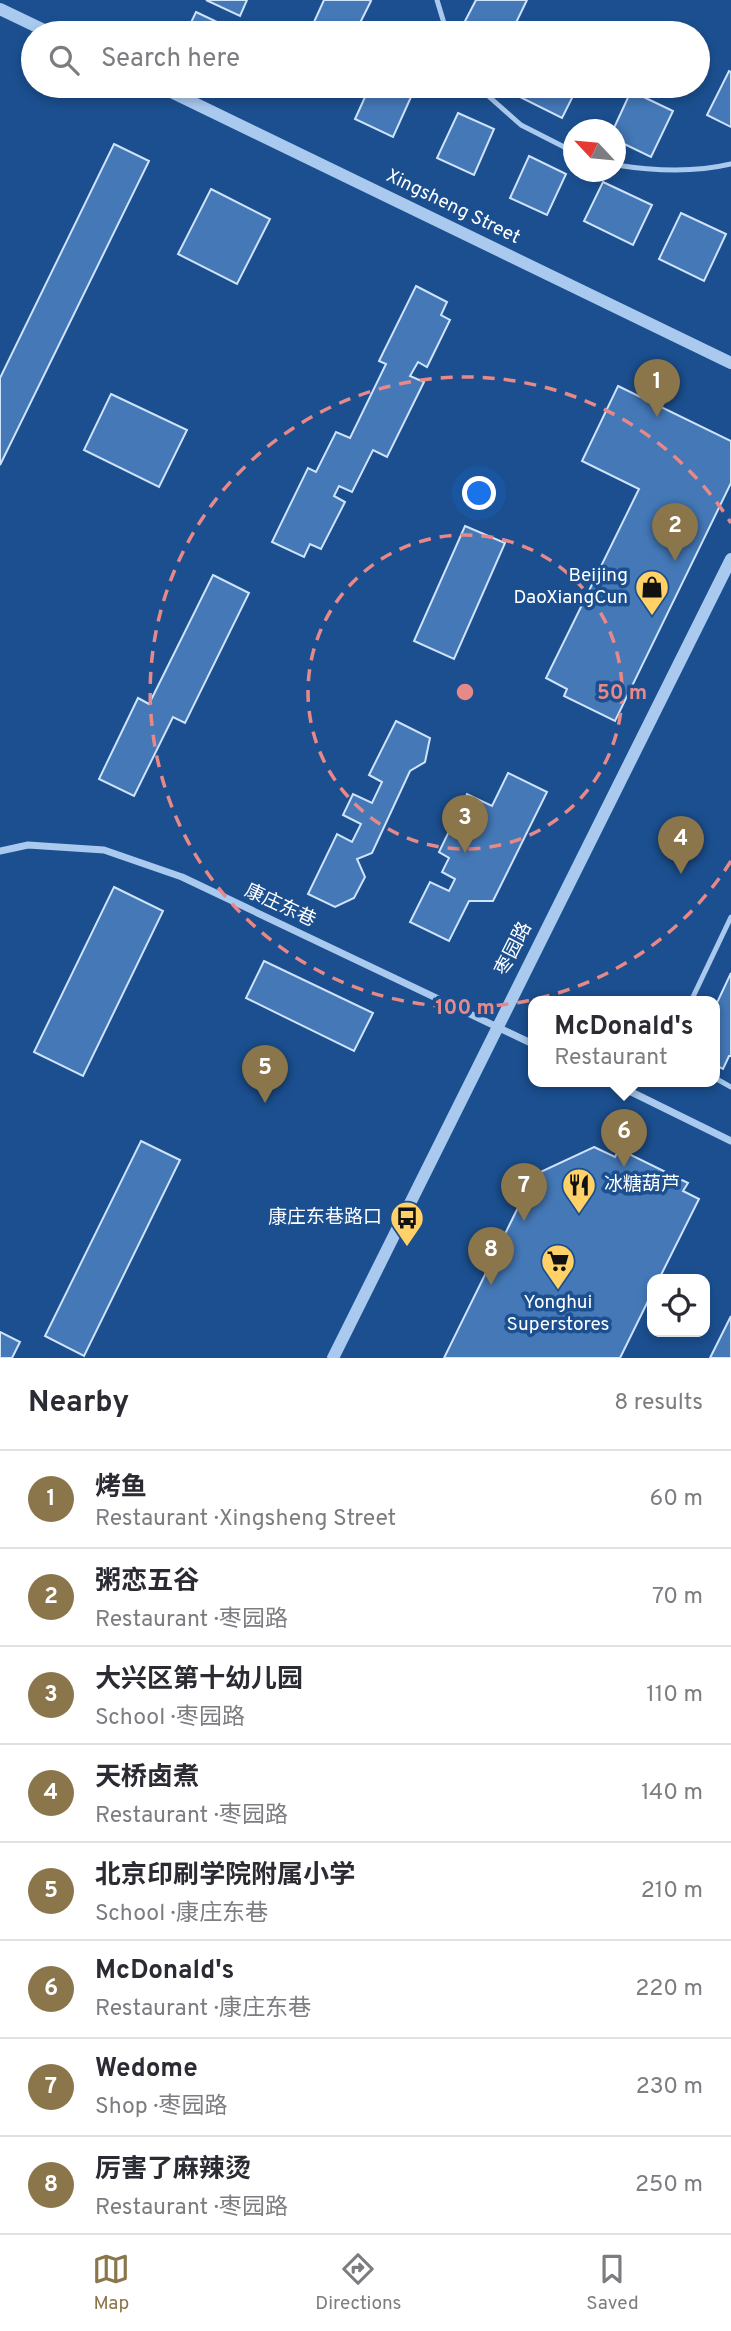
<!DOCTYPE html>
<html lang="en">
<head>
<meta charset="utf-8">
<style>
  body { margin:0; font-family:Overpass,"Noto Sans SC",sans-serif; background:#f7f7f7; color:#2b2b33 }
  .controls { position:absolute; right:21px; bottom:21px; display:grid; overflow:hidden; border-radius:14px; box-shadow:0 4px 10px #0003 }
  .controls button { width:63px; height:63px; display:grid; place-items:center; padding:0; border:0; border-bottom:2px solid #e1e1e2; background:#fff; color:#2b2b33; font:35px sans-serif }
  .compass { position:absolute; left:563px; top:119px; width:63px; height:63px; border-radius:50%; background:#fff; box-shadow:0 4px 10px #0003; rotate:296deg }
  .you { position:absolute; left:480px; top:494px; width:24px; height:24px; margin:-18px; border:5px solid #fff; border-radius:50%; background:#1a73e8; box-shadow:0 0 0 10px #1a73e833 }
  .badge { display:grid; place-items:center; width:46px; height:46px; border-radius:50%; background:#8a764a; color:#fff; font-size:23px; font-weight:700 }
  .pin { position:absolute; translate:-50% -58px; filter:drop-shadow(0 2px 4px #0008) }
  .pin::after { content:''; position:absolute; top:37px; width:24px; height:21px; background:inherit; clip-path:polygon(0 0,100% 0,50% 100%) }
  .popup { position:absolute; left:528px; top:996px; width:192px; height:91px; box-sizing:border-box; display:grid; place-content:center; border-radius:14px; background:#fff; filter:drop-shadow(0 2px 5px #0005); font-size:23px; white-space:nowrap; color:#7c7c81 }
  .popup b { font-size:26px; color:#2b2b33 }
  .popup::after { content:''; position:absolute; left:50%; top:100%; margin-left:-14px; border:14px solid transparent; border-top-color:#fff }
  .list { margin:0; padding:0; list-style:none }
  h2 { display:flex; justify-content:space-between; align-items:center; height:91px; margin:0; padding:0 28px; font-size:30px }
  h2 small { font-size:23px; font-weight:400; color:#7c7c81 }
  .list li { display:grid; grid-template-columns:46px 1fr auto; gap:21px; align-items:center; box-sizing:border-box; height:98px; padding:0 28px; border-top:2px solid #e1e1e2 }
  .list b { display:block; font-size:26px; white-space:nowrap }
  .list p { margin:0; font-size:23px; white-space:nowrap; color:#7c7c81 }
  .list em { font-size:23px; font-style:normal; color:#7c7c81 }
  .icon { flex:none; width:38px; height:38px; fill:none; stroke:currentColor; stroke-width:2; stroke-linecap:round; stroke-linejoin:round }
  .map { position:relative; flex:none; width:731px; height:1358px; overflow:hidden }
  .search { position:absolute; background:#fff; box-shadow:0 4px 10px #0003; left:21px; right:21px; top:21px; height:77px; display:flex; align-items:center; gap:18px; box-sizing:border-box; padding:0 24px; border-radius:38px; color:#7c7c81; font-size:26px }
  .sheet { height:875px; background:#fff }
  nav { display:flex; justify-content:space-around; align-items:center; box-sizing:border-box; height:98px; border-top:2px solid #e1e1e2; background:#fff; font-size:19px; color:#7c7c81 }
  nav a { display:grid; justify-items:center; gap:4px }
  nav .on { color:#8a764a }
  .map>svg:first-child { display:block }
  .building { fill:#4478b7; stroke:#cfe3fa; stroke-width:2 }
  .lines { fill:none; stroke-linecap:round; stroke-linejoin:round }
  .service { stroke:#a9c9ee; stroke-width:5 }
  .minor { stroke:#a9c9ee; stroke-width:7 }
  .tertiary { stroke:#a9c9ee; stroke-width:12 }
  .ring { fill:none; stroke:#e88989; stroke-width:3.5; stroke-dasharray:12 9 }
  .labels { text-anchor:middle; dominant-baseline:central; stroke-width:7; stroke-linejoin:round; paint-order:stroke }
  .street-label { font-size:19px; fill:#fff; stroke:#1b4f8f }
  .poi-label { font-size:19px; fill:#fff; stroke:#1b4f8f; text-anchor:end }
  .centre { fill:#e88989; stroke:#1b4f8f; stroke-width:3.5 }
  .ring-label { font-size:21px; text-anchor:middle; font-weight:bold; fill:#e88989; stroke:#1b4f8f; stroke-width:7; stroke-linejoin:round; paint-order:stroke }
</style>
</head>
<body>
<div class="map">
<svg width="731" height="1358" viewBox="0 0 731 1358">
  <rect width="100%" height="100%" fill="#1b4f8f"/>
  <g class="building">
    <polygon points="206,0 247,0 240,16"/>
    <polygon points="324,0 369,0 371,1 355,33 309,33"/>
    <polygon points="476,0 527,0 511,33 486,33 464,23"/>
    <polygon points="196,12 240,33 186,33"/>
    <polygon points="729,71 731,72 731,127 707,115"/>
    <polygon points="370,86 416,86 393,137 355,119"/>
    <polygon points="520,86 578,86 562,118 516,95"/>
    <polygon points="631,91 673,111 651,157 616,140 616,130 613,130"/>
    <polygon points="458,113 494,129 474,175 437,158"/>
    <polygon points="114,144 149,161 0,465 0,378"/>
    <polygon points="529,156 566,174 547,215 510,198"/>
    <polygon points="603,182 652,205 633,245 584,221"/>
    <polygon points="211,189 270,219 237,284 178,254"/>
    <polygon points="681,213 726,234 704,281 659,259"/>
    <polygon points="416,286 447,302 441,315 450,320 427,367 418,362 410,376 424,382 387,457 373,450 352,492 339,486 334,496 345,502 321,549 310,544 304,557 272,542 308,468 316,472 336,432 350,438 386,364 379,361"/>
    <polygon points="618,386 731,441 731,483 615,721 564,696 567,689 546,678 639,489 582,461"/>
    <polygon points="111,394 187,430 159,487 84,450"/>
    <polygon points="465,526 505,543 454,659 414,641"/>
    <polygon points="213,575 249,593 185,723 173,717 134,796 99,779 138,698 149,704"/>
    <polygon points="396,721 430,738 425,762 410,771 372,853 357,859 365,877 354,898 335,907 308,894 337,834 352,842 361,824 343,815 353,794 372,803 382,782 369,775"/>
    <polygon points="508,773 547,792 493,901 469,901 449,941 410,922 430,882 449,891 455,879 442,872 449,858 439,852 467,794 492,806"/>
    <polygon points="114,887 163,911 83,1076 34,1052"/>
    <polygon points="264,961 373,1013 354,1051 246,998"/>
    <polygon points="731,973 731,1056 729,1056 723,1069 715,1065 715,1007"/>
    <polygon points="141,1141 180,1160 84,1356 45,1336"/>
    <polygon points="594,1147 615,1157 619,1149 688,1183 683,1191 699,1199 659,1279 652,1279 652,1293 620,1358 444,1358 534,1175"/>
    <polygon points="731,1316 731,1358 710,1358"/>
    <polygon points="0,1332 20,1342 12,1358 0,1358"/>
  </g>
  <g class="lines">
    <g class="service">
      <polyline points="437,0 447,33"/>
      <polyline points="477,86 521,125 574,152"/>
      <path d="M616,165C654,171 693,173 731,164"/>
      <polyline points="691,1001 731,917"/>
      <polyline points="715,1078 731,1087"/>
    </g>
    <g class="minor">
      <polyline points="0,851 28,845 104,850 182,877 533,1044"/>
      <polyline points="609,1081 731,1141"/>
    </g>
    <g class="tertiary">
      <polyline points="0,9 50,33"/>
      <polyline points="159,86 731,363"/>
      <polyline points="333,1358 731,559"/>
    </g>
  </g>
  <g class="ring">
    <circle cx="465" cy="692" r="157"/>
    <path d="M731 861A315 315 0 1 1 731 523"/>
  </g>
  <defs>
    <g id="shop-pin" transform="scale(1.75)"><path d="M0 17L-7.5 6A9.5 9.5 0 1 1 7.5 6Z" fill="#ffd166" stroke="#1b4f8f"/><path d="M-5-2.5h2.3a2.7 3.5 0 0 1 5.4 0H5L5.5 6h-11ZM-1.5-2.5h3a1.5 2.3 0 0 0-3 0Z" fill="#111"/></g>
    <g id="restaurant-pin" transform="scale(1.75)"><path d="M0 17L-7.5 6A9.5 9.5 0 1 1 7.5 6Z" fill="#ffd166" stroke="#1b4f8f"/><path d="M-5-6h1v4h1v-4h1v4h1v-4h1v5L-1.5 .5V6h-2V.5L-5-1ZM5-6V6H3V1.5H1.5Q1.5-4 5-6Z" fill="#111"/></g>
    <g id="bus-pin" transform="scale(1.75)"><path d="M0 17L-7.5 6A9.5 9.5 0 1 1 7.5 6Z" fill="#ffd166" stroke="#1b4f8f"/><path d="M-5-6H5V4H4V6H2V4H-2V6H-4V4H-5ZM-3.5-4V0h7V-4ZM-3.5 1.2v1.5H-2V1.2ZM2 1.2v1.5H3.5V1.2Z" fill="#111"/></g>
    <g id="supermarket-pin" transform="scale(1.75)"><path d="M0 17L-7.5 6A9.5 9.5 0 1 1 7.5 6Z" fill="#ffd166" stroke="#1b4f8f"/><path d="M-6-5.5h2.5l.6 2H6L4.5 2H-2.5L-4.4-4H-6ZM-1.5 3.2a1.3 1.3 0 1 0 .1 0ZM3 3.2a1.3 1.3 0 1 0 .1 0Z" fill="#111"/></g>
  </defs>
  <g fill-rule="evenodd">
    <use href="#shop-pin" x="652" y="587"/>
    <use href="#restaurant-pin" x="579" y="1185"/>
    <use href="#bus-pin" x="407" y="1218"/>
    <use href="#supermarket-pin" x="558" y="1261"/>
  </g>
  <g class="labels">
    <g class="street-label">
      <text transform="translate(453 207) rotate(26)">Xingsheng Street</text>
      <text transform="translate(280 906) rotate(25)">康庄东巷</text>
      <text transform="translate(514 949) rotate(-63)">枣园路</text>
    </g>
    <g class="poi-label">
      <text x="628" y="576">Beijing<tspan x="628" dy="22">DaoXiangCun</tspan></text>
      <text x="604" y="1185" text-anchor="start">冰糖葫芦</text>
      <text x="382" y="1218">康庄东巷路口</text>
      <text x="558" y="1303" text-anchor="middle">Yonghui<tspan x="558" dy="22">Superstores</tspan></text>
    </g>
  </g>
  <circle cx="465" cy="692" r="10" class="centre"/>
  <g class="ring-label">
    <text x="622" y="699">50 m</text>
    <text x="465" y="1014">100 m</text>
  </g>
</svg>
<div class="controls">
<button><svg class="icon" aria-label="locate" viewBox="0 0 24 24"><circle cx="12" cy="12" r="6"/><path d="M12 2v4M12 18v4M2 12h4M18 12h4"/></svg></button>
</div>
<svg class="compass" viewBox="-18 -18 36 36"><path d="M0-13l5 13h-10z" fill="#e53935"/><path d="M0 13l5-13h-10z" fill="#7c7c81"/></svg>
<div class="you"></div>
<div class="pin badge" style="left:657px;top:417px">1</div>
<div class="pin badge" style="left:675px;top:561px">2</div>
<div class="pin badge" style="left:465px;top:853px">3</div>
<div class="pin badge" style="left:681px;top:874px">4</div>
<div class="pin badge" style="left:265px;top:1103px">5</div>
<div class="pin badge" style="left:624px;top:1167px">6</div>
<div class="popup"><b>McDonald's</b>Restaurant</div>
<div class="pin badge" style="left:524px;top:1221px">7</div>
<div class="pin badge" style="left:491px;top:1285px">8</div>
<div class="search"><svg class="icon" aria-label="search" viewBox="0 0 24 24"><circle cx="10" cy="10" r="6"/><path d="M15 15l6 6"/></svg>Search here</div>
</div>
<section class="sheet">
<h2>Nearby<small>8 results</small></h2>
<ul class="list">
<li><span class="badge">1</span><div><b>烤鱼</b><p>Restaurant · Xingsheng Street</p></div><em>60 m</em></li>
<li><span class="badge">2</span><div><b>粥恋五谷</b><p>Restaurant · 枣园路</p></div><em>70 m</em></li>
<li><span class="badge">3</span><div><b>大兴区第十幼儿园</b><p>School · 枣园路</p></div><em>110 m</em></li>
<li><span class="badge">4</span><div><b>天桥卤煮</b><p>Restaurant · 枣园路</p></div><em>140 m</em></li>
<li><span class="badge">5</span><div><b>北京印刷学院附属小学</b><p>School · 康庄东巷</p></div><em>210 m</em></li>
<li><span class="badge">6</span><div><b>McDonald's</b><p>Restaurant · 康庄东巷</p></div><em>220 m</em></li>
<li><span class="badge">7</span><div><b>Wedome</b><p>Shop · 枣园路</p></div><em>230 m</em></li>
<li><span class="badge">8</span><div><b>厉害了麻辣烫</b><p>Restaurant · 枣园路</p></div><em>250 m</em></li>
</ul>
</section>
<nav>
<a class="on"><svg class="icon" aria-label="map" viewBox="0 0 24 24"><path d="M3 6l6-2 6 2 6-2v14l-6 2-6-2-6 2zM9 4v14M15 6v14"/></svg>Map</a>
<a><svg class="icon" aria-label="directions" viewBox="0 0 24 24"><path d="M12 3l9 9-9 9-9-9zM9 14v-3h6M13 9l2 2-2 2"/></svg>Directions</a>
<a><svg class="icon" aria-label="saved" viewBox="0 0 24 24"><path d="M7 4h10v16l-5-4-5 4z"/></svg>Saved</a>
</nav>
</body>
</html>
